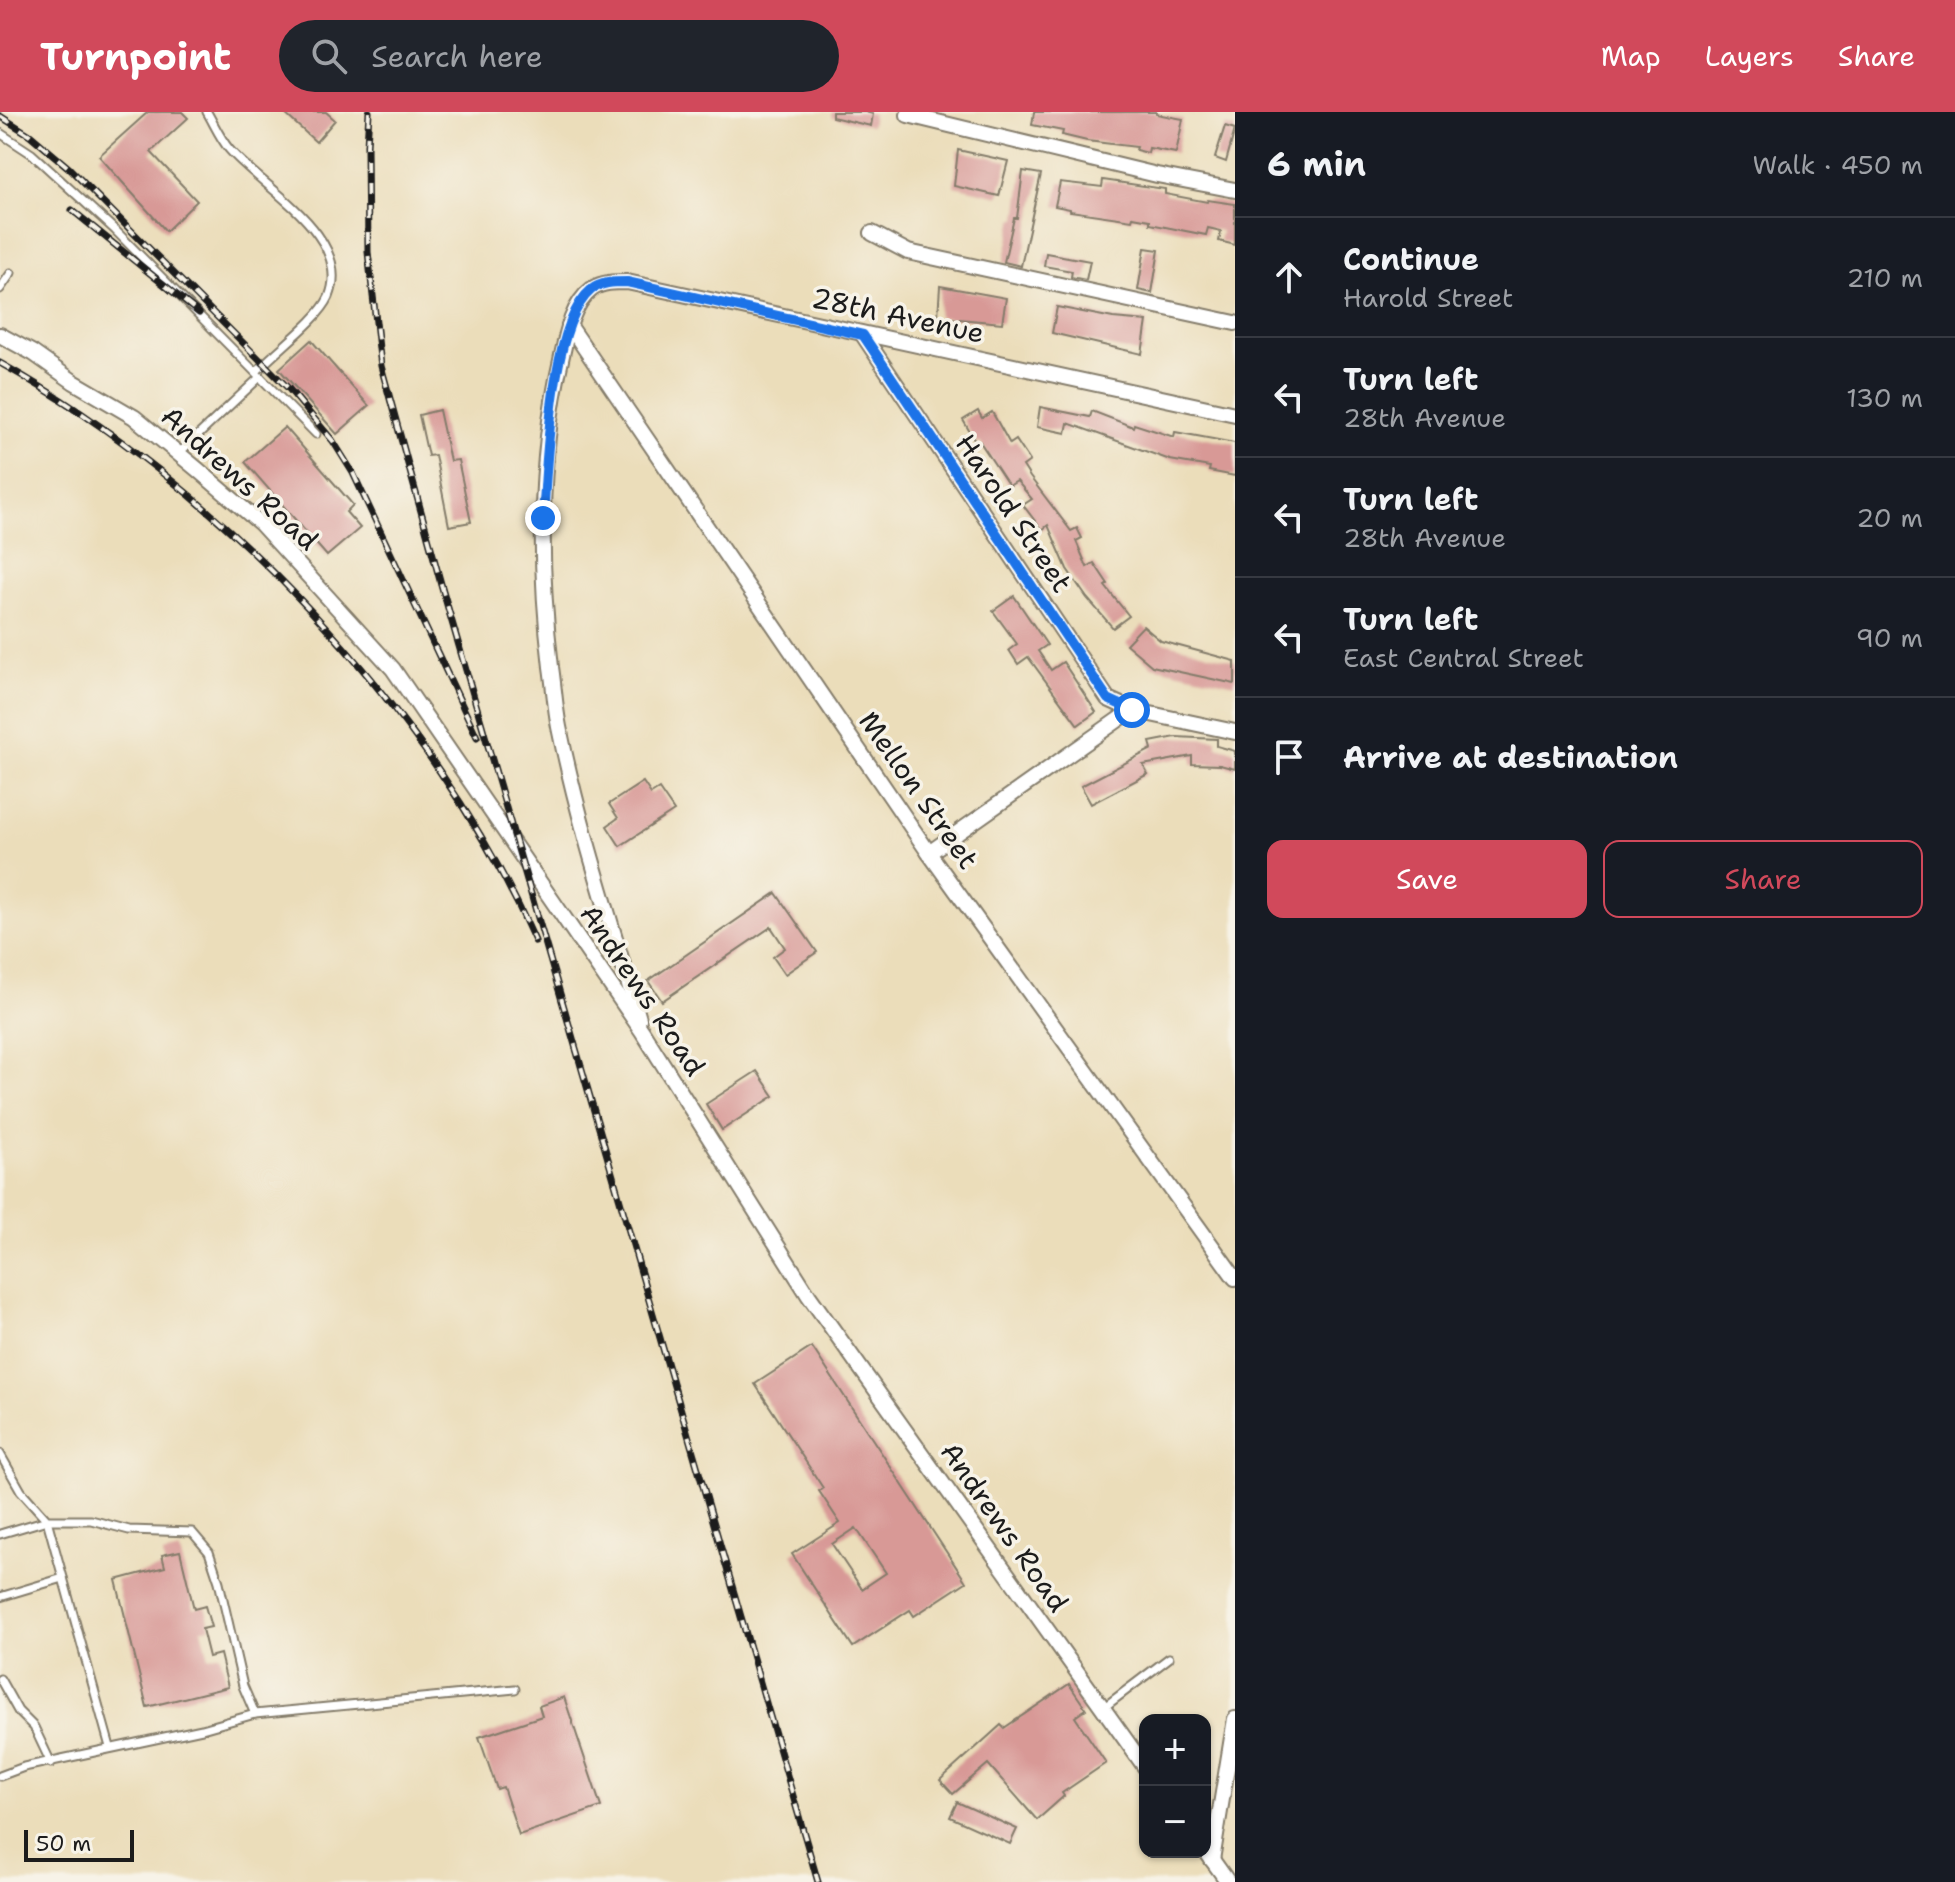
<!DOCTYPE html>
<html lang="en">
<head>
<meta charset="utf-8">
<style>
  body { margin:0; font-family:"Shantell Sans",sans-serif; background:#20242c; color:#f1f3f6 }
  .controls { position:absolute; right:24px; bottom:24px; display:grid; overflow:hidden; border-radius:16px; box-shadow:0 2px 6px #0004 }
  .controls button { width:72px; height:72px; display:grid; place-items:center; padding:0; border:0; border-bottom:2px solid #363941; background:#171b24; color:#f1f3f6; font:40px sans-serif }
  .scale { position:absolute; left:24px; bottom:20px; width:110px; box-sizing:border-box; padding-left:8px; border:4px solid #1c1c1c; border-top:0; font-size:22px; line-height:28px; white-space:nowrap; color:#1c1c1c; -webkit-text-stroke:6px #f7f3e8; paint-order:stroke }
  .stop { position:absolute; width:24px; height:24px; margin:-18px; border:6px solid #1a73e8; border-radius:50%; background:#fff }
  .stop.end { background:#1a73e8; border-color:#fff; box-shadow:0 2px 8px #0008 }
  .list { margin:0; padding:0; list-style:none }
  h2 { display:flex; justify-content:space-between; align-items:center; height:104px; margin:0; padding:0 32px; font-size:34px }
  h2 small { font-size:26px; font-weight:400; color:#9ea1a6 }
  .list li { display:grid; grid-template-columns:52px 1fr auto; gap:24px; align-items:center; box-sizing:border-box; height:120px; padding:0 32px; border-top:2px solid #363941 }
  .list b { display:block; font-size:30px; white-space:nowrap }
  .list p { margin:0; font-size:26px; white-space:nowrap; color:#9ea1a6 }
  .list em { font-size:26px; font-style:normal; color:#9ea1a6 }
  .actions { display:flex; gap:16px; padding:24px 32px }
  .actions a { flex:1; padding:18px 0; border:2px solid #d1495b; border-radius:16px; text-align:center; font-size:28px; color:#d1495b }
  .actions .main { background:#d1495b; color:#fff }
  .icon { flex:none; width:44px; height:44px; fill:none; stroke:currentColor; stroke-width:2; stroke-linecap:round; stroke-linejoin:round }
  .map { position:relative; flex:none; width:1235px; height:1770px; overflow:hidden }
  header { display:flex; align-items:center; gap:48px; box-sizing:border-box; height:112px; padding:0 40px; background:#d1495b; color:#fff }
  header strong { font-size:38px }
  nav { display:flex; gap:44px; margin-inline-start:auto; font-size:28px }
  .search { width:560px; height:72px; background:#20242c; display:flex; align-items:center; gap:20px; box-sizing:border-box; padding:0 28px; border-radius:44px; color:#9ea1a6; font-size:30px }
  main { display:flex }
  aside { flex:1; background:#171b24 }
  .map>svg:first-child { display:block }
  .building { fill:#d89996; fill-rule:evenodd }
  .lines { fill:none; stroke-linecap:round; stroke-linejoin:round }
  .service-casing { stroke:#847c6b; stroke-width:11 }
  .minor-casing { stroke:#847c6b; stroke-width:18 }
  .service { stroke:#fff; stroke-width:7 }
  .minor { stroke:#fff; stroke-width:14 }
  .rail-casing { stroke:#1c1c1c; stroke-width:7 }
  .rail { stroke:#f7f3e8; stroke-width:4; stroke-dasharray:12; stroke-linecap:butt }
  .route { stroke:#1a73e8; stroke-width:10 }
  .labels { text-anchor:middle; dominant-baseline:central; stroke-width:7; stroke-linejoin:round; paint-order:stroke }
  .street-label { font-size:28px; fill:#1c1c1c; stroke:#f7f3e8 }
</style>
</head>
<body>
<header>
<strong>Turnpoint</strong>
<div class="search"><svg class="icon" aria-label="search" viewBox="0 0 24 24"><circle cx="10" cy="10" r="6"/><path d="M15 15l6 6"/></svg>Search here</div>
<nav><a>Map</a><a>Layers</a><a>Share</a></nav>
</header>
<main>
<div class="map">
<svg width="1235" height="1770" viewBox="0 0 1235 1770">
  <rect width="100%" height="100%" fill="#f7f3e8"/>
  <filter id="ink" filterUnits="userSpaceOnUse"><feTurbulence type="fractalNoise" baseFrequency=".0125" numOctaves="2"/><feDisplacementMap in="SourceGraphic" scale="16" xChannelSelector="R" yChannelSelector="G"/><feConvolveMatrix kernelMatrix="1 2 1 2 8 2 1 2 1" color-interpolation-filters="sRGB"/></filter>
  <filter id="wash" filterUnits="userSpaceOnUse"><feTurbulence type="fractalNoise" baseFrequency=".006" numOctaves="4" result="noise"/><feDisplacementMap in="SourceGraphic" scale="32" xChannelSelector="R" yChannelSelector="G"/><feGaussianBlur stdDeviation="1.8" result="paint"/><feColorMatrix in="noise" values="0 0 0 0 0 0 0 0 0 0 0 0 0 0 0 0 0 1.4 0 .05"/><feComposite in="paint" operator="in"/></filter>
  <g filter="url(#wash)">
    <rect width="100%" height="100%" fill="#ebddba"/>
    <g id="blocks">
      <g class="building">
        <polygon points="148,0 182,0 188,6 151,40 197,89 166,119 99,44"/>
        <polygon points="283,0 326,0 335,8 316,30"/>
        <polygon points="832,0 865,0 873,2 871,14 832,5"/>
        <polygon points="1034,0 1156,0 1156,2 1183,7 1176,41 1149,36 1148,41 1136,38 1137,35 1087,29 1062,23 1063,19 1032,13"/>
        <polygon points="1225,14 1235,17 1226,50 1215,46"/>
        <polygon points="958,38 1008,49 999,84 954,74"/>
        <polygon points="1023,59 1041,62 1021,154 1004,150 1014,106 1017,106"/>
        <polygon points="1103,68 1165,77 1165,82 1207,90 1208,88 1235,92 1235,133 1219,129 1221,119 1208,116 1206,123 1150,112 1150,108 1133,105 1132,108 1070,99 1070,97 1055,94 1060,70 1102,75"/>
        <polygon points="1145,136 1159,138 1152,181 1138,178"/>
        <polygon points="1046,141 1090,149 1086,168 1071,165 1072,159 1044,154"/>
        <polygon points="940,174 1006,186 1002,211 938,205"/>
        <polygon points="1057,195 1113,206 1147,209 1142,242 1052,221"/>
        <polygon points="311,228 369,294 337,322 279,257"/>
        <polygon points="1040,295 1090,305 1092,299 1133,315 1134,312 1174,325 1175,320 1235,331 1235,364 1209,359 1210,355 1170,348 1068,311 1066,321 1037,315"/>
        <polygon points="439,298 450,349 458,348 471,410 449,414 435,343 428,344 419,303"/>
        <polygon points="978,299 982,306 992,300 1010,332 1016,328 1030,349 1023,354 1030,365 1071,419 1077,416 1082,426 1076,429 1087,455 1094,451 1108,472 1105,474 1129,504 1113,516 1087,486 1067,457 1048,413 1042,418 1023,393 1032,387 1017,369 1009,374 980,330 977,332 963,308"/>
        <polygon points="285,315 353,393 346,400 360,416 327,444 245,350"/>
        <polygon points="1014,484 1047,533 1038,539 1051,558 1063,550 1096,600 1078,613 1028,545 1018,552 1009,538 1017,532 993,499"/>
        <polygon points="1143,514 1161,529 1235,549 1235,572 1152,554 1126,532"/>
        <polygon points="1176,625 1217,627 1217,634 1235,639 1235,657 1220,653 1192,652 1192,644 1143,653 1148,662 1091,692 1081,674 1152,637 1150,630"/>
        <polygon points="643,670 651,682 659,677 674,699 620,734 607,714 618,706 609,692"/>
        <polygon points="776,781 817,840 785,862 773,845 785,836 771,815 662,889 648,869"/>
        <polygon points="757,959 774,984 722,1018 706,992"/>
        <path d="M812,1235L966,1470L914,1504L910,1498L853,1535L792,1442L840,1411L819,1379L823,1376L755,1272ZM856,1416L886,1461L862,1477L832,1432Z"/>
        <polygon points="180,1439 194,1497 205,1494 211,1515 202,1517 209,1545 220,1542 228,1575 147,1595 116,1468 165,1455 162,1443"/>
        <polygon points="1069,1572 1086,1597 1075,1605 1106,1651 1062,1681 1064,1684 1037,1708 988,1652 953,1682 940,1668 1001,1613 1004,1616"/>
        <polygon points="564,1585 601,1695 519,1723 503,1675 497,1677 479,1625 542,1604 539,1594"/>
        <polygon points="957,1690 1017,1717 1010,1732 950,1705"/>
      </g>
    </g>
  </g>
  <g filter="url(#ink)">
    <use href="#blocks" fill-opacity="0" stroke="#847c6b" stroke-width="2"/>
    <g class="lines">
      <g class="service-casing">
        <g id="service">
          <path d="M207,0C214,12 220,26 229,37C261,75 354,124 329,185C318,209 275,239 256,260"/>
          <polyline points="0,21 32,42 115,118 260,265 178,342"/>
          <polyline points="0,177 11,161"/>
          <polyline points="260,265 316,322"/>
          <polyline points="0,1342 21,1379 47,1408 91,1408 129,1418 192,1420 209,1440 219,1470 243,1574 255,1602"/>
          <polyline points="0,1422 47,1408 110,1635"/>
          <polyline points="0,1485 63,1466"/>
          <polyline points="0,1567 18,1599 34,1615 51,1651"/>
          <polyline points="1103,1596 1169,1546"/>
          <polyline points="0,1664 24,1655 202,1617 255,1602 515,1577"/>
        </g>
      </g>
      <g class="minor-casing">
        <g id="minor">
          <polyline points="908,3 1157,63 1235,78"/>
          <polyline points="872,121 908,140 1235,211"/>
          <polyline points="569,213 929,741 1235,1166"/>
          <polyline points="0,223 33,241 74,270 134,305 197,357 261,412 393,557 642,919 809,1184 1145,1655"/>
          <polyline points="863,223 1108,587 1132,598"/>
          <polyline points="929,741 1132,598 1235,620"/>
          <path d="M639,907C611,810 579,714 559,615C555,595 554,575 551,555C539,454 538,348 561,248C566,225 571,193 592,177C602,170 615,170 627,170L1235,302"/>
          <polyline points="1208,1742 1228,1770"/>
          <polyline points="1212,1748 1235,1607"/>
        </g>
      </g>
      <use href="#service" class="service"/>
      <use href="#minor" class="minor"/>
      <g class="rail-casing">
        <g id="rail">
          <polyline points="369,0 367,33 368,140 381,254 441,472 818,1770"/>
          <polyline points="0,4 30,23 69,56 289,277 333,329 353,361 477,625"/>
          <polyline points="72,98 199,201"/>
          <path d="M0,251C219,373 434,600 535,829"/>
        </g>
      </g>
      <use href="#rail" class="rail"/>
    </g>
  </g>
  <g class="lines" filter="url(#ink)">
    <path class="route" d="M543,406C547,354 550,212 591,178C601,170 614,170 627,170L863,223L1108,587L1132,598"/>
  </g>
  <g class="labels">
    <g class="street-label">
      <text transform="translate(898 203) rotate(12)">28th Avenue</text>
      <text transform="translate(240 366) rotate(42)">Andrews Road</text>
      <text transform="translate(1014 401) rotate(56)">Harold Street</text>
      <text transform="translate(919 678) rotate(55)">Mellon Street</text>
      <text transform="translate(643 878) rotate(56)">Andrews Road</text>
      <text transform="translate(1005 1415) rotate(55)">Andrews Road</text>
    </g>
  </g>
</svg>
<div class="controls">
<button>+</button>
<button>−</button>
</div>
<div class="scale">50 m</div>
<div class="stop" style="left:1132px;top:598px"></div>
<div class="stop end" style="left:543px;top:406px"></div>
</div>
<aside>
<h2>6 min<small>Walk · 450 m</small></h2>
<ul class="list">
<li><svg class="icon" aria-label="ahead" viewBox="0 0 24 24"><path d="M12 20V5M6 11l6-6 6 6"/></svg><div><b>Continue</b><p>Harold Street</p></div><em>210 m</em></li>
<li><svg class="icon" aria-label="left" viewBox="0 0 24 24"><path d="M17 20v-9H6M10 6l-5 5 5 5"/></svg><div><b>Turn left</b><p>28th Avenue</p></div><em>130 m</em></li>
<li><svg class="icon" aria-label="left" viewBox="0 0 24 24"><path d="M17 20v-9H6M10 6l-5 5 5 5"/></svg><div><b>Turn left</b><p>28th Avenue</p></div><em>20 m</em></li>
<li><svg class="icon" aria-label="left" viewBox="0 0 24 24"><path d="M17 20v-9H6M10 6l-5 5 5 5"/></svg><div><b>Turn left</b><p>East Central Street</p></div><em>90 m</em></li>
<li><svg class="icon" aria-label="arrive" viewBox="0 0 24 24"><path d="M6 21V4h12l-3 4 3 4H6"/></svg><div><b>Arrive at destination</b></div></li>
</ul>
<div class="actions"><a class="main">Save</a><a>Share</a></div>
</aside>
</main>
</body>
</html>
